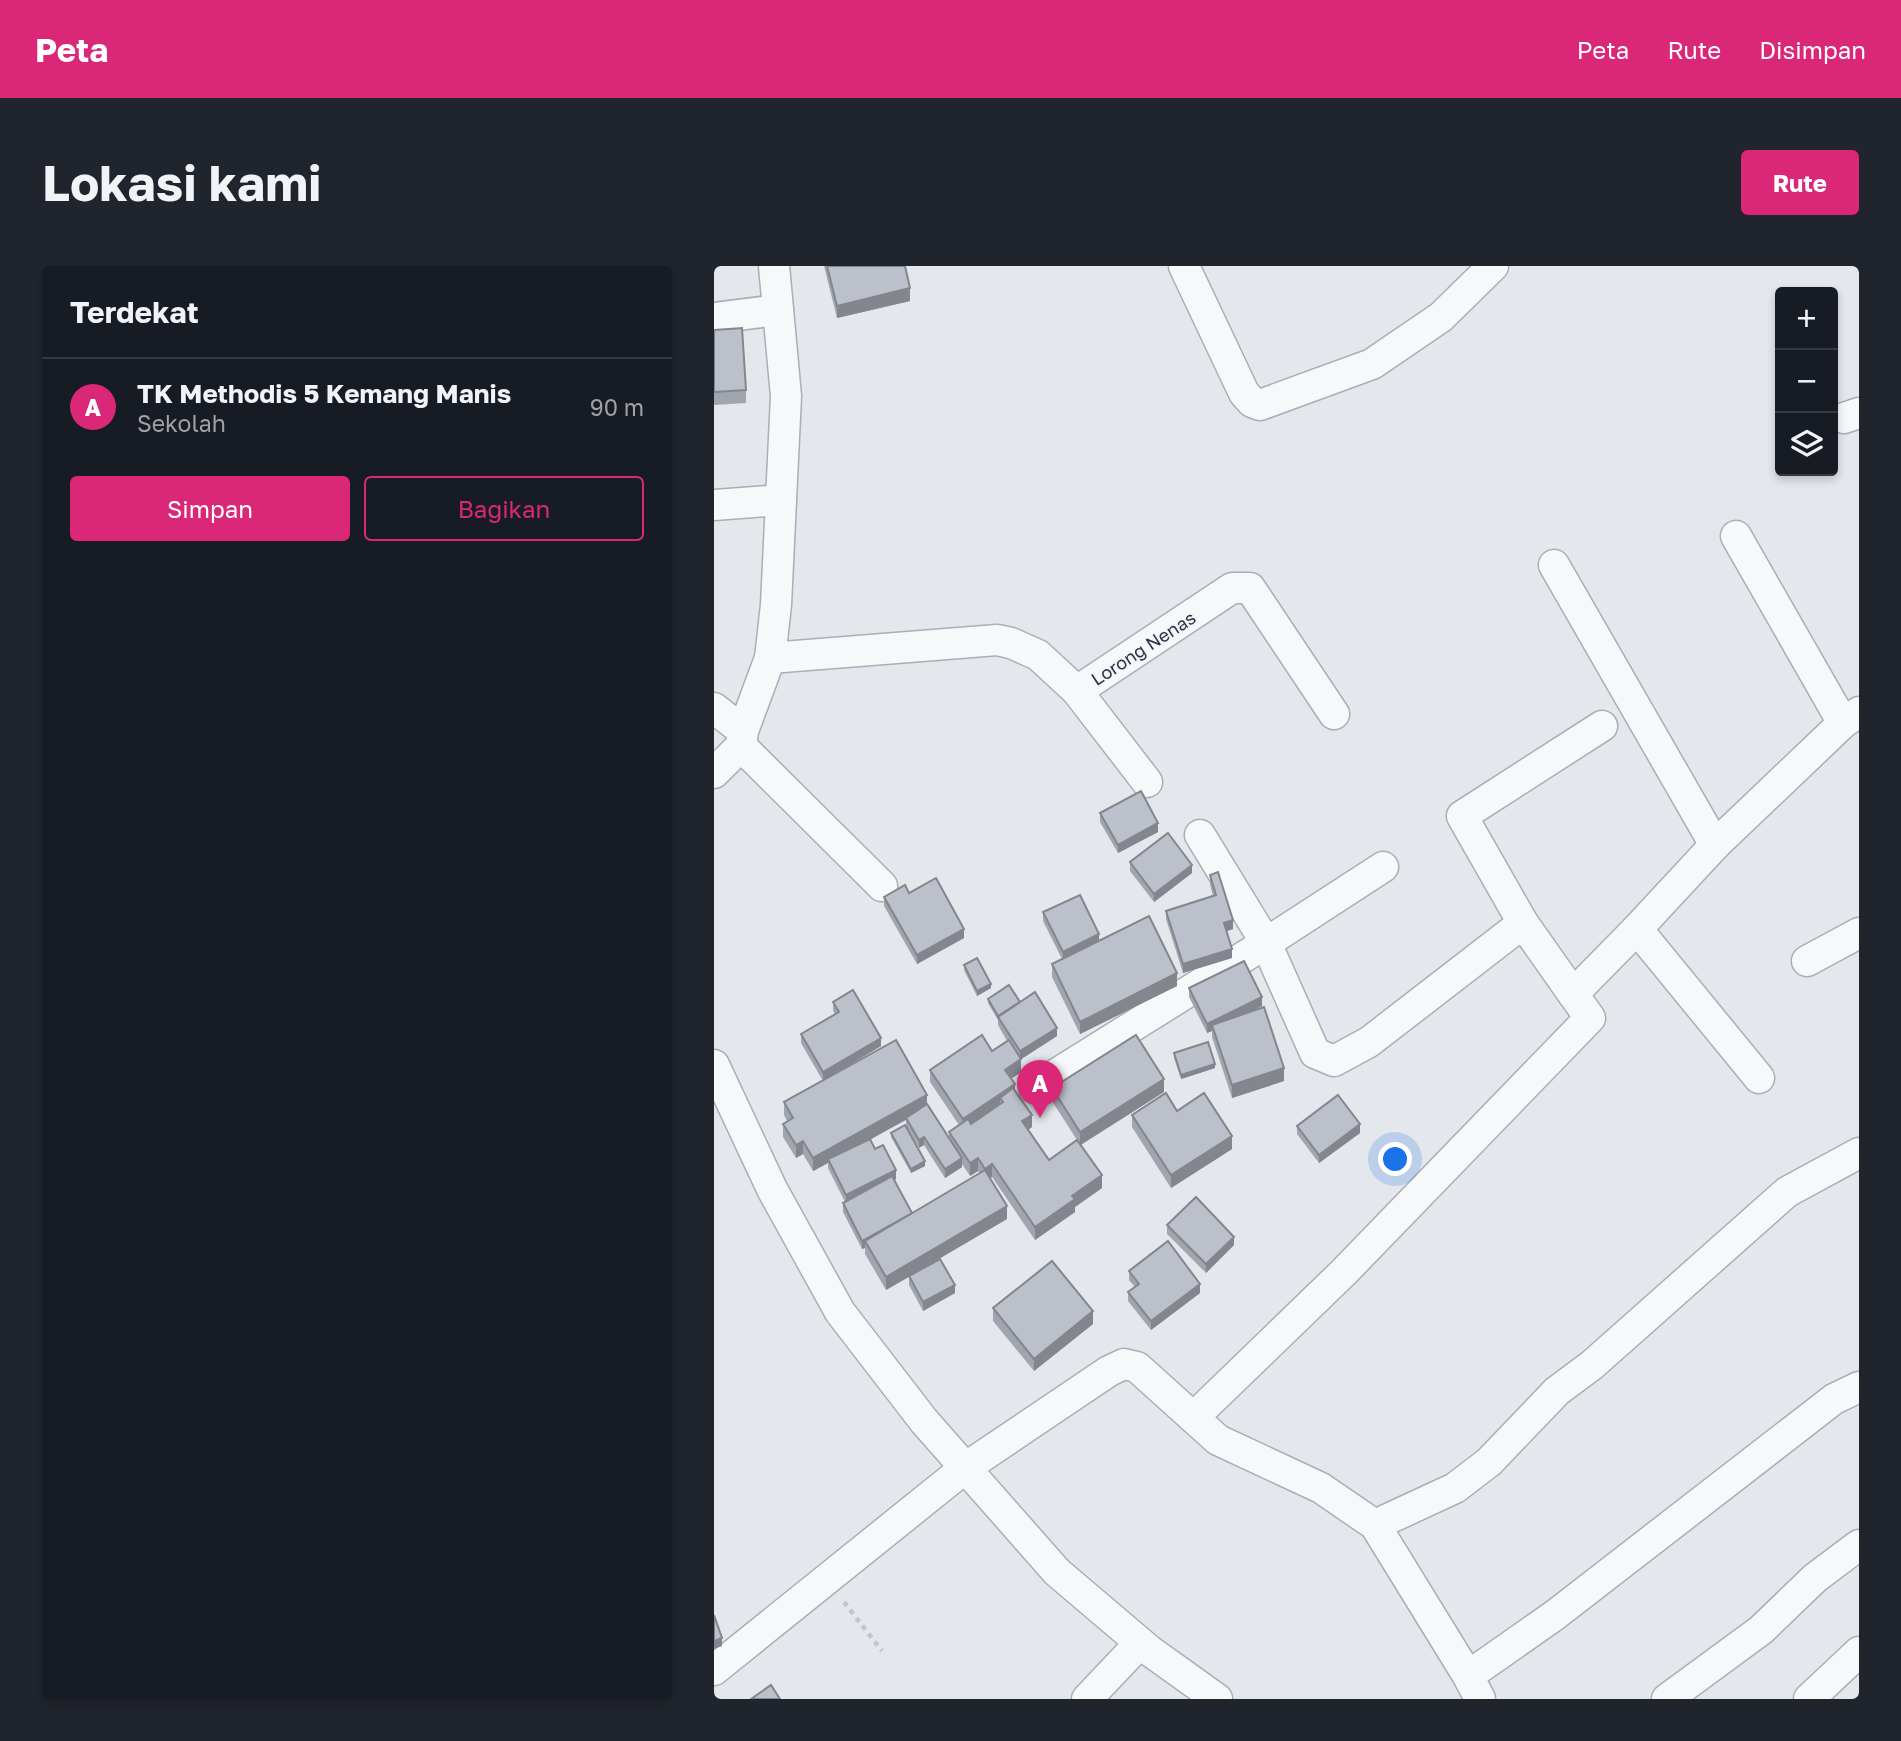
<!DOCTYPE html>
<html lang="id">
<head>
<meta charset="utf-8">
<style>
  body { margin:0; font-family:"Golos Text",sans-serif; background:#20242c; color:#f1f3f6 }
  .controls { position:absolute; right:21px; top:21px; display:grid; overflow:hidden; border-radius:7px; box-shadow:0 4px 10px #0003 }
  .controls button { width:63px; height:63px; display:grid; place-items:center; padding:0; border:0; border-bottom:2px solid #363941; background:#171b24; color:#f1f3f6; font:35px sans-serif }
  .you { position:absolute; left:682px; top:894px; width:24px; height:24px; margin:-18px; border:5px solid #fff; border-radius:50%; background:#1a73e8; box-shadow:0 0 0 10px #1a73e833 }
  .badge { display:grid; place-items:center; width:46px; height:46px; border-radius:50%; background:#db2777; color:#fff; font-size:23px; font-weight:700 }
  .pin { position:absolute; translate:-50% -58px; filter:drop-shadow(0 2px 4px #0008) }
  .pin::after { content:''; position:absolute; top:37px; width:24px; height:21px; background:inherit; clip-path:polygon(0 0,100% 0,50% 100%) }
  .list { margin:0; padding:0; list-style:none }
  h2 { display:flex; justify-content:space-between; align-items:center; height:91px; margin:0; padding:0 28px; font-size:30px }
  h2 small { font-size:23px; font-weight:400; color:#9ea1a6 }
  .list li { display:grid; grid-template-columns:46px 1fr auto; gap:21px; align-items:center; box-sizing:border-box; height:98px; padding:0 28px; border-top:2px solid #363941 }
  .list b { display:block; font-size:26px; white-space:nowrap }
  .list p { margin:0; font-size:23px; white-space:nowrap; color:#9ea1a6 }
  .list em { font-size:23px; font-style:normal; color:#9ea1a6 }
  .actions { display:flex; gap:14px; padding:21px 28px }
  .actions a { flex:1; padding:16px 0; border:2px solid #db2777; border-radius:7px; text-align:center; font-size:24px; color:#db2777 }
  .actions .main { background:#db2777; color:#fff }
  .icon { flex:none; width:38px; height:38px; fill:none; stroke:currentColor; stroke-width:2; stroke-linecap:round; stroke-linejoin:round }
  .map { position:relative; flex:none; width:1145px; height:1433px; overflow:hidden; border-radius:7px }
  header { display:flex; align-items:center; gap:42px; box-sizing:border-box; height:98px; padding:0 35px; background:#db2777; color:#fff }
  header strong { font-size:33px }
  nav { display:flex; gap:38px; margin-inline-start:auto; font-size:24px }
  .intro { display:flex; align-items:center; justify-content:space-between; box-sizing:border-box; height:168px; padding:0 42px }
  h1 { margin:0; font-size:49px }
  .button { padding:18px 32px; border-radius:7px; background:#db2777; color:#fff; font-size:24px; font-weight:700 }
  main { display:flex; gap:42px; padding:0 42px }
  aside { flex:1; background:#171b24; border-radius:7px; box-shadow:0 4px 10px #0003 }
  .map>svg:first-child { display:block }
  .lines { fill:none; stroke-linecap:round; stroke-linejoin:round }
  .street-casing { stroke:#a9aeb7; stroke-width:33 }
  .path { stroke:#c2c5cb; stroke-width:4.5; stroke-dasharray:5 5; stroke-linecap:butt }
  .street { stroke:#f7f8fa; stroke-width:30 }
  .wall { fill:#a1a5ae; fill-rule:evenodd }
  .shaded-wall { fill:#83868d }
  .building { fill:#bbc0ca; stroke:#83868d; stroke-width:2 }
  .labels { text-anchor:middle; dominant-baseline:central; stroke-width:5; stroke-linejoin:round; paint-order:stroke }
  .street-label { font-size:18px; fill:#2b3445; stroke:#f4f6f9 }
</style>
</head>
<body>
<header>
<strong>Peta</strong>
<nav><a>Peta</a><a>Rute</a><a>Disimpan</a></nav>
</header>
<div class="intro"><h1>Lokasi kami</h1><a class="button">Rute</a></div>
<main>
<aside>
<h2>Terdekat<small></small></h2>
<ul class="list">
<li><span class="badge">A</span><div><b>TK Methodis 5 Kemang Manis</b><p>Sekolah</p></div><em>90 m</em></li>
</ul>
<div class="actions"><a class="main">Simpan</a><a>Bagikan</a></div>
</aside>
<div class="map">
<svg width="1145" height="1433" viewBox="0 0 1145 1433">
  <rect width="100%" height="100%" fill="#e4e7ec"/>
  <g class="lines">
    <g class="street-casing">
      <g id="street">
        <polyline points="470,0 530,127 538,136 546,139 658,98 727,51 779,0"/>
        <polyline points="0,52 64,44"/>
        <polyline points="1130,152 1145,147"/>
        <polyline points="0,239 67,234"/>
        <polyline points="1022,270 1129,457"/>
        <polyline points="840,299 1001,579"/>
        <polyline points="56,392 283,374 297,377 324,389 363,425 433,516"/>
        <polyline points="363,425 518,322 536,322 620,448"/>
        <polyline points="0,442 29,465"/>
        <polyline points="27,480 168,620"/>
        <polyline points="0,507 27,480 29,465 56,392 62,339 72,130 60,0"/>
        <polyline points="486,569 552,677 601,787 620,795 655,776 809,657"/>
        <polyline points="923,663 1045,812"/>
        <polyline points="1093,695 1145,667"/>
        <polyline points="859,728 809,657 748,550 888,460"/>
        <polyline points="0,799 58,923 126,1046 210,1155 343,1306 436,1385 503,1433"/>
        <polyline points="320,822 552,677 669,601"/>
        <polyline points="480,1151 630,1006 876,752 859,728 923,663 1001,579 1129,457 1145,446"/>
        <polyline points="661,1259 741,1222 775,1196 843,1125 878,1099 1073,926 1145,887"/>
        <polyline points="0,1404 251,1202 395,1105 410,1098 423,1101 504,1174 607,1222 661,1259 754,1410 766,1433"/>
        <polyline points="754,1410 841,1349 1120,1133 1145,1121"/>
        <polyline points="373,1433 426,1377"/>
        <polyline points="953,1433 1047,1364 1101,1312 1145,1279"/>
        <polyline points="1095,1433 1145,1386"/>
      </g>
    </g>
    <polyline class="path" points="130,1336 168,1385"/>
    <use href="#street" class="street"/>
  </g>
  <g class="wall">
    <polygon points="110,0 191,0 196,35 123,52"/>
    <polygon points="0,64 32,124 32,137 0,139"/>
    <polygon points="386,547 444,566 404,587 386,556"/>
    <polygon points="416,596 478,607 440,636 416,605"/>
    <polygon points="496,609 519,663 513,665 518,692 469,707 452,653 452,645 499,630 496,618"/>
    <polygon points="170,631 250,672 203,698 170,640"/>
    <polygon points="329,646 385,675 463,720 366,768 338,711 338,698 348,693 329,655"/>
    <polygon points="250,699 277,722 263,730 250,704"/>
    <polygon points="475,722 548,740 534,747 570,815 518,832 498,771 498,765 493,767 475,731"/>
    <path d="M274,733L306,736L343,770L307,793V806L297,813L301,824L318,861L314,864L335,894L363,874L338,835V822L450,826L367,879L388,922L361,941V946L321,974L278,911L276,912L293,953L200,1007L241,1027L209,1045L195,1019V1011L172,1024L151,988V982L148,983L129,946V937L131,936L114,902V897L99,905L89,888L82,892L69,871V858L73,855L70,849V836L109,815L87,777V768L121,749L119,744V736L167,780L111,813L213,838L235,872V866L245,859L216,816V804L278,785L293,775L284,759V754L274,737ZM192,854V860L205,882L210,879L231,912L248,901V898L256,910L264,905L266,908L198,947L180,914L182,913L161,883L156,873Z"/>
    <polygon points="460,787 501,802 467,813 460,792"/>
    <polygon points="463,845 518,883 457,922 418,861 418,849"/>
    <polygon points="583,860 646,867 605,897 583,868"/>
    <polygon points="177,867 211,900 197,907 177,871"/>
    <polygon points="453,959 520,979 492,1007 453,968"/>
    <polygon points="415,1005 486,1027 437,1064 414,1035 414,1026 421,1021 415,1014"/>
    <polygon points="279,1042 379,1058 320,1105 279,1055"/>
  </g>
  <g class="shaded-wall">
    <polygon points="196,22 196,35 123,52 123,40"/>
    <polygon points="444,557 444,566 404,587 404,579"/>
    <polygon points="478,599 478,607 440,636 440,628"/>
    <polygon points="519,654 519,663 510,666 510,657"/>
    <polygon points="250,663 250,672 203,698 203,689"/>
    <polygon points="385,668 385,677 349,694 349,686"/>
    <polygon points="518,683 518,692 469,707 469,698"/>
    <polygon points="463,707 463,720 366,768 366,756"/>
    <polygon points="277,718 277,722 263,730 263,725"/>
    <polygon points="548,731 548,740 499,764 498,759 498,765 493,767 493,758"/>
    <polygon points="343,762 343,770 306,794 306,785"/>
    <polygon points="167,772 167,780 109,815 109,806"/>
    <polygon points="307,793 307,806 291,817 291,804"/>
    <polygon points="501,798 501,802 467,813 467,809"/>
    <polygon points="570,802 570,815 518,832 518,819"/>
    <polygon points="450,813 450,826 366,879 366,866"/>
    <polygon points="301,818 301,831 286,832 286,841 249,866 249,853"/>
    <polygon points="213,829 213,842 116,896 114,893 114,897 99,905 99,892"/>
    <polygon points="318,849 318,861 308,868 308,855"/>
    <polygon points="646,858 646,867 605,897 605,889"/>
    <polygon points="518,870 518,883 457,922 457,909"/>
    <polygon points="210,871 210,879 205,882 205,874"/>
    <polygon points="89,875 89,888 82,892 82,879"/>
    <polygon points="248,892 248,901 231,912 231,903"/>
    <polygon points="264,892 264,905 256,910 256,897"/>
    <polygon points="211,895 211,900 197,907 197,903"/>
    <polygon points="278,898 278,911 271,915 271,903"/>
    <polygon points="182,904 182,913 132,938 132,929"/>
    <polygon points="388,909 388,922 361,941 361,946 321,974 321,961 358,930"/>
    <polygon points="293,940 293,953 172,1024 172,1011"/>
    <polygon points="199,948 151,975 151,982 148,983 148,975"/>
    <polygon points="520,971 520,979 492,1007 492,998"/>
    <polygon points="486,1018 486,1027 437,1064 437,1055"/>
    <polygon points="241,1019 241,1027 209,1045 209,1036"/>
    <polygon points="379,1045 379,1058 320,1105 320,1093"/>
    <polygon points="8,1372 8,1380 0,1383 0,1375"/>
  </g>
  <g class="building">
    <polygon points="113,0 191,0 196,22 123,40"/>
    <polygon points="28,62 32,124 0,126 0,64"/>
    <polygon points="427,525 444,557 404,579 386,547"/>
    <polygon points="454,567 478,599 440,628 416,596"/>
    <polygon points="504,606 519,654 510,657 518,683 469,698 452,645 502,629 496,609"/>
    <polygon points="222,612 250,663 203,689 170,631 191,619 195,627"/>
    <polygon points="366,629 385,668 349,686 329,646"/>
    <polygon points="435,650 463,707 366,756 338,698"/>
    <polygon points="263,692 277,718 263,725 250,699"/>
    <polygon points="530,695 548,731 493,758 475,722"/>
    <polygon points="295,719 306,736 284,750 274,733"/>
    <polygon points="139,724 167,772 109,806 87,768 125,746 119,736"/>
    <polygon points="321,726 343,762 306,785 284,751"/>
    <polygon points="550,741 570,802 518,819 498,759"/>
    <polygon points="268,769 278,785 295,774 307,793 291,804 301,818 249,853 216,804"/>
    <polygon points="422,769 450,813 366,866 338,822"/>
    <polygon points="182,774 213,829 99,892 89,875 82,879 69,858 79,852 70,836"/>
    <polygon points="494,776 501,798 467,809 460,787"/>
    <polygon points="299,822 318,849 308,855 335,894 363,874 388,909 358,930 361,933 321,961 278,898 271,903 264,892 256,897 235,866 254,853 257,858 289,836 286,832"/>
    <polygon points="452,827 463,845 490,827 518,870 457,909 418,849"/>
    <polygon points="624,829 646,858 605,889 583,860"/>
    <polygon points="213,838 248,892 231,903 210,871 205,874 192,852"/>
    <polygon points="191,859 211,895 197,903 177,867"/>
    <polygon points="156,873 161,883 169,879 182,904 132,929 114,893"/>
    <polygon points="271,904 293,940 172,1011 151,975"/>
    <polygon points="178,910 198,947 148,975 129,937"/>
    <polygon points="482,931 520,971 492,998 453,959"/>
    <polygon points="454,975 486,1018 437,1055 414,1026 425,1018 415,1005"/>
    <polygon points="226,993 241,1019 209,1036 195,1010"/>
    <polygon points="338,995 379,1045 320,1093 279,1042"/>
    <polygon points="0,1349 8,1372 0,1375"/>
    <polygon points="57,1419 66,1433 37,1433"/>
  </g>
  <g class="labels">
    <g class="street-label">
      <text transform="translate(429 382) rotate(-33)">Lorong Nenas</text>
    </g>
  </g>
</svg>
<div class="controls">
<button>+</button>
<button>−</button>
<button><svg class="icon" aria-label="layers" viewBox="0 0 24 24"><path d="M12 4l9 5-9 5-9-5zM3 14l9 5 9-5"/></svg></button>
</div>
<div class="you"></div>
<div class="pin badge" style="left:326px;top:852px">A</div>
</div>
</main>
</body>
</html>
